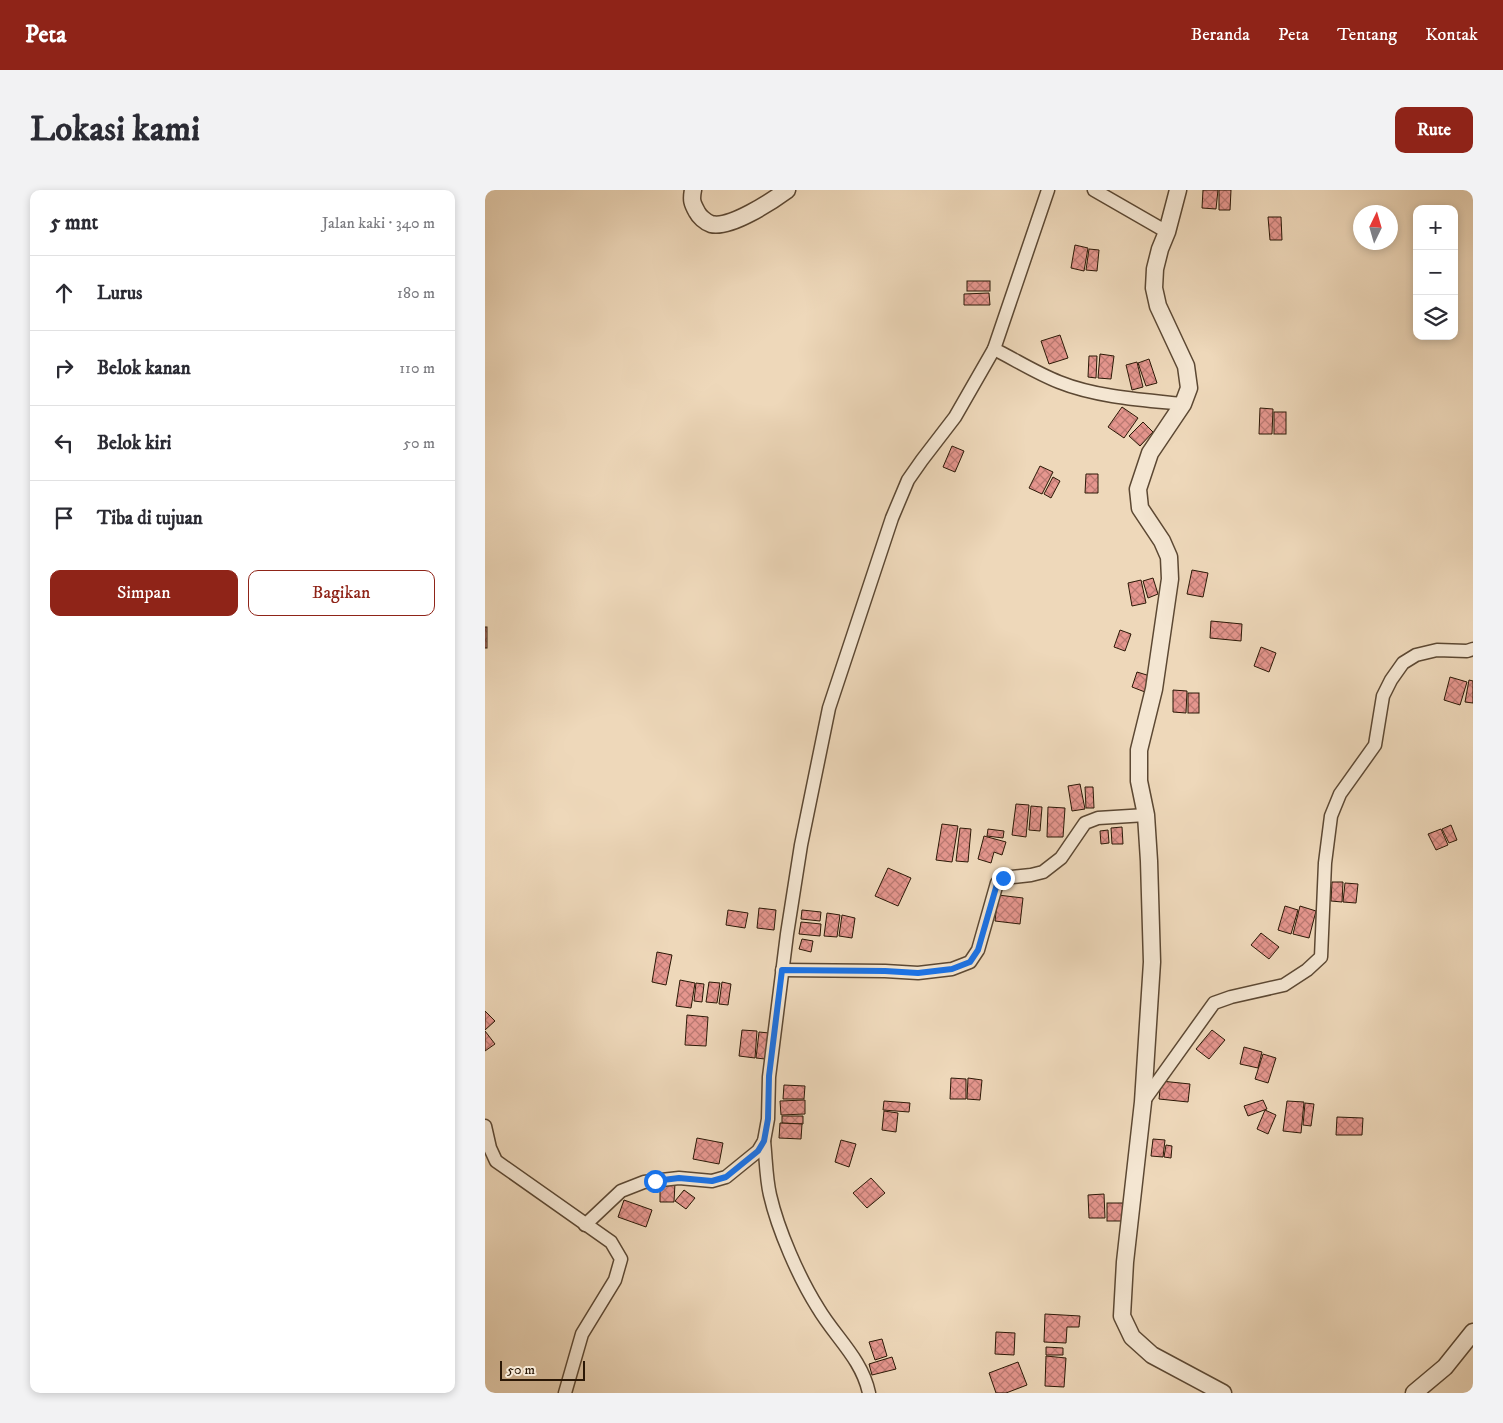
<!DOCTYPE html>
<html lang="id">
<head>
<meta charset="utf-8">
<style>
  body { margin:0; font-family:"IM FELL DW Pica",serif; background:#f2f2f3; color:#2b2b33 }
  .controls { position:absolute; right:15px; top:15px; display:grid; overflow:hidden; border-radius:10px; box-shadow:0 2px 8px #0003 }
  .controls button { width:45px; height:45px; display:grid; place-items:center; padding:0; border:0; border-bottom:1px solid #e1e1e2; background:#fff; color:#2b2b33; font:25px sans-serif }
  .compass { position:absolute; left:868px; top:15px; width:45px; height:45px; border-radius:50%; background:#fff; box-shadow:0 2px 8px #0003; rotate:5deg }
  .scale { position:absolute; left:15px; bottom:12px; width:85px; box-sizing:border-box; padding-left:5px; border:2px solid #2b1806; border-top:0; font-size:14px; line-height:18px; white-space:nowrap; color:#2b1806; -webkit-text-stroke:4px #f4e6d2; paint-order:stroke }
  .stop { position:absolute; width:15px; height:15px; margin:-11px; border:4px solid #1a73e8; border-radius:50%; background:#fff }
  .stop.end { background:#1a73e8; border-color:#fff; box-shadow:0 1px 5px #0008 }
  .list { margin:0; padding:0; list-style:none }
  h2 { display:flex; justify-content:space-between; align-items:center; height:65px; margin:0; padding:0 20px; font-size:21px }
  h2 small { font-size:16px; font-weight:400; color:#7c7c81 }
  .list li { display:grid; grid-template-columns:32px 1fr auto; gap:15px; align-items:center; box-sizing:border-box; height:75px; padding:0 20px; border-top:1px solid #e1e1e2 }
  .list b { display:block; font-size:19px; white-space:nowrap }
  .list em { font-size:16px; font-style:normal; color:#7c7c81 }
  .actions { display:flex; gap:10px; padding:15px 20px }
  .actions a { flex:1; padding:11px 0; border:1px solid #8f2418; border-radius:10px; text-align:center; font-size:18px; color:#8f2418 }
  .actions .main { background:#8f2418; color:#fff }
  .icon { flex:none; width:28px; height:28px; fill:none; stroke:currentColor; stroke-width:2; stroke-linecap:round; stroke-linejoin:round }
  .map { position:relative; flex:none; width:988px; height:1203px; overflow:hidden; border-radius:10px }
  header { display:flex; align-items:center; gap:30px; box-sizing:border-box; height:70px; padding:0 25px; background:#8f2418; color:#fff }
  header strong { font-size:24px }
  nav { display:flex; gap:28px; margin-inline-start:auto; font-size:18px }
  .intro { display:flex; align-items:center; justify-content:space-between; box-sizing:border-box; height:120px; padding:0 30px }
  h1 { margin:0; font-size:35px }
  .button { padding:12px 22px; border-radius:10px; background:#8f2418; color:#fff; font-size:18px; font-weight:700 }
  main { display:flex; gap:30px; padding:0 30px }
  aside { flex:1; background:#fff; border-radius:10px; box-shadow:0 2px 8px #0003 }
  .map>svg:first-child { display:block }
  .building { fill:url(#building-cross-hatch); stroke:#2b1806 }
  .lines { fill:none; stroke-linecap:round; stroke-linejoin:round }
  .minor-casing { stroke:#5c4833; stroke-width:15 }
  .tertiary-casing { stroke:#5c4833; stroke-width:19 }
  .minor { stroke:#f4e6d2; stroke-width:12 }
  .tertiary { stroke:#f4e6d2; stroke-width:16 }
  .route { stroke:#1a73e8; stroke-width:6 }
</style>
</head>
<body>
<header>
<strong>Peta</strong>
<nav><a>Beranda</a><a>Peta</a><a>Tentang</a><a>Kontak</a></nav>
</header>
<div class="intro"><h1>Lokasi kami</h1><a class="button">Rute</a></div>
<main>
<aside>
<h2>5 mnt<small>Jalan kaki · 340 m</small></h2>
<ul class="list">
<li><svg class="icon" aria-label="ahead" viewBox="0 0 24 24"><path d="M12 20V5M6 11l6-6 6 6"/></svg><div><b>Lurus</b></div><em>180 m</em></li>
<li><svg class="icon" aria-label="right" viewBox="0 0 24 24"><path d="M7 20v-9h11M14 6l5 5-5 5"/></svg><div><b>Belok kanan</b></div><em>110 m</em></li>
<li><svg class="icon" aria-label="left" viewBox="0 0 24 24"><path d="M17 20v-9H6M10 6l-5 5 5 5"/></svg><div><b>Belok kiri</b></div><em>50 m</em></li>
<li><svg class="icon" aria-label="arrive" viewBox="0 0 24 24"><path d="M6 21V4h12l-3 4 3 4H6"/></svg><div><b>Tiba di tujuan</b></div></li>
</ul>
<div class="actions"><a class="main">Simpan</a><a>Bagikan</a></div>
</aside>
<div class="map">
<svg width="988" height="1203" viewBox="0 0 988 1203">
  <defs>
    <pattern id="building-cross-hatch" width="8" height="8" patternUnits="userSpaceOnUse" patternTransform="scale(1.25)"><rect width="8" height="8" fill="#e5968e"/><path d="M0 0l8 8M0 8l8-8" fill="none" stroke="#ba7972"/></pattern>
  </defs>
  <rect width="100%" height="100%" fill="#eed8ba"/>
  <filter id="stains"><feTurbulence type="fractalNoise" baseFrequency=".004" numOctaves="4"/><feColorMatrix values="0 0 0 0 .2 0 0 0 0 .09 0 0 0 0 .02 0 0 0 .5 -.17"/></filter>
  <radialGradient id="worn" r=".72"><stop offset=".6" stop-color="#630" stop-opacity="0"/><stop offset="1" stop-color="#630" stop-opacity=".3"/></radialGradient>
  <g class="building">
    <polygon points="718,0 733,0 731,19 717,18"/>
    <polygon points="734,0 746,0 745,20 734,20"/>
    <polygon points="783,27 796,27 797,50 785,50"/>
    <polygon points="590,55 603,58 599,81 586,78"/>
    <polygon points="604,59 614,60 612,81 601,80"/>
    <rect x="482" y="91" width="23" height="10"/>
    <polygon points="504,103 505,115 479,115 479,104"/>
    <polygon points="575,145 583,168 564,174 556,151"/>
    <polygon points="615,164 629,166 626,189 613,188"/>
    <polygon points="604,166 612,166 611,188 603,187"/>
    <polygon points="664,169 672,193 661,196 653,173"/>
    <polygon points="652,172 658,197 647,200 641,175"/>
    <polygon points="637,217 653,228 639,248 623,237"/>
    <polygon points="775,218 788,219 787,244 774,244"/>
    <rect x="789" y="222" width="12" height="22"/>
    <polygon points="658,232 668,242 655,256 644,246"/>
    <polygon points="467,256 479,261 470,282 458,277"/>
    <polygon points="555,276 568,282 557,304 544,298"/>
    <polygon points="601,284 613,284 613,303 600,303"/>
    <polygon points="568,287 575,291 566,308 559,304"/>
    <polygon points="707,380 723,383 718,407 702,404"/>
    <polygon points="668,388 673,404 663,408 658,391"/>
    <polygon points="656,390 661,413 647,416 643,393"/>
    <polygon points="726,431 757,434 756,451 725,448"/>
    <rect x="0" y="437" width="2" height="21"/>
    <polygon points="635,440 646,444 640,461 629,457"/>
    <polygon points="776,457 791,463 784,482 769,476"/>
    <polygon points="652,482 665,486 660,502 647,497"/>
    <polygon points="965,487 982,492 975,515 959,510"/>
    <polygon points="984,490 988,491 988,513 980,512"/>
    <polygon points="688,500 702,501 701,523 688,522"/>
    <rect x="703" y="503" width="11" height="20"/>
    <polygon points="595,594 600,619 587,621 583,596"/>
    <polygon points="600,597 608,597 609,618 601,618"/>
    <polygon points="531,614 544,615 541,647 527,645"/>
    <polygon points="546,616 557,617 555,641 544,640"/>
    <polygon points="563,617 580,618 578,647 562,647"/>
    <polygon points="457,634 473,636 467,672 451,670"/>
    <polygon points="966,635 972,650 964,653 957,639"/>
    <polygon points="637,637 638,654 627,654 626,638"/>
    <polygon points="475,638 486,639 483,672 471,671"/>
    <polygon points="503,639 519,641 518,648 502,646"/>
    <polygon points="956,639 963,655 951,660 943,644"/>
    <polygon points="623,640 624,653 616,654 615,641"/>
    <polygon points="499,646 521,652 517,665 509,662 506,673 493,669"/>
    <polygon points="403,678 426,688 413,716 390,706"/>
    <polygon points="847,692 858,692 857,712 846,711"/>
    <polygon points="860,693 873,694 871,713 858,712"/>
    <polygon points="513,705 538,708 535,734 510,731"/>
    <polygon points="800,716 813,720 806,744 793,740"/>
    <polygon points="815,716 831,721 824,748 808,744"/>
    <polygon points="274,718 291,720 289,740 272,738"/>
    <polygon points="243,720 263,723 260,738 241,735"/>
    <polygon points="317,720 336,722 335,731 316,729"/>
    <polygon points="342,723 355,725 352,747 339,746"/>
    <polygon points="357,725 370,728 367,748 354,746"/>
    <polygon points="316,732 336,734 335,746 314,744"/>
    <polygon points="776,743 794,757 784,769 766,755"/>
    <polygon points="317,749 328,751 326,762 314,759"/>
    <polygon points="172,762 187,765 181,795 167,792"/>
    <polygon points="195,790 210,793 206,818 191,816"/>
    <polygon points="224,792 235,793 232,813 221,812"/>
    <polygon points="237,792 246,794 243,815 234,814"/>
    <polygon points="211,793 219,794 217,812 209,811"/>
    <polygon points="0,821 10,831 0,840"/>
    <polygon points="202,825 223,827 221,856 200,855"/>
    <polygon points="257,840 272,841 270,868 254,866"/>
    <polygon points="727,840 740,850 724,869 711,859"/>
    <polygon points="0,841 10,854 0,861"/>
    <polygon points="274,842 284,843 280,869 271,868"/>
    <polygon points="759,857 777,862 773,878 755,874"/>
    <polygon points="778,864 791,868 783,893 770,889"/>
    <polygon points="466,888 481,889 481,909 465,909"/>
    <polygon points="483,888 497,890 495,910 482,909"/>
    <polygon points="676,891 705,894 703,912 674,909"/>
    <polygon points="299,895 320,896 319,909 298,909"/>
    <polygon points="320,910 320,924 296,925 295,911"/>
    <polygon points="778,910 782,919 763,926 759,916"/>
    <polygon points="399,911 425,913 424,922 398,920"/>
    <polygon points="802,911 819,912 816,943 798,941"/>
    <polygon points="820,913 829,914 826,936 818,935"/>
    <polygon points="780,920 791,925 783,944 772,939"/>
    <polygon points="399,921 413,923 411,942 397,940"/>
    <polygon points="297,926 318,926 318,934 297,933"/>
    <polygon points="852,927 878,928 877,945 851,945"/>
    <polygon points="295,933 317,934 316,949 294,948"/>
    <polygon points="212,948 238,953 234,974 208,969"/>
    <polygon points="668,949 680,950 678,967 666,966"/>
    <polygon points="356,950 371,954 364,977 350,972"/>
    <polygon points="681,955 687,956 686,968 679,967"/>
    <polygon points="386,988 400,1003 382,1018 368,1003"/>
    <polygon points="175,993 190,993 189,1012 175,1012"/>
    <polygon points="199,1000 210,1008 201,1019 190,1011"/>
    <polygon points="619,1004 620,1028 604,1028 603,1005"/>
    <polygon points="139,1010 167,1020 161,1037 133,1027"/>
    <rect x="622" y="1013" width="17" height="18"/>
    <polygon points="560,1124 595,1126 594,1137 582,1137 581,1153 559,1152"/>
    <polygon points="511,1142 530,1143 529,1165 510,1164"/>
    <polygon points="397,1149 402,1166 390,1170 384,1152"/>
    <polygon points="561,1157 578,1158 578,1165 561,1165"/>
    <polygon points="561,1166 581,1168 579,1197 560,1196"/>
    <polygon points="407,1167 411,1179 387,1185 384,1174"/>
    <polygon points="533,1172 542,1195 521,1203 511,1203 504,1183"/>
  </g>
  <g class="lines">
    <g class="minor-casing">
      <g id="minor">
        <path d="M563,0L509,159C531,170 551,183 574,192C611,207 658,210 698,214"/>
        <polyline points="609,0 682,42"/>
        <polyline points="297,780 400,781 433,783 467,779 485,772 493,760 512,693 518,688 546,685 558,682 576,668 600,633 613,628 661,625"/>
        <polyline points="658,912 729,813 746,807 799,795 822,780 836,767 840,673 846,626 855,604 890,555 898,506 906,490 918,473 931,465 952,460 982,461 988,459"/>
        <polyline points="0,936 5,958 11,971 126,1052 136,1069 130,1090 97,1144 80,1203"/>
        <path d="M279,951C281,969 281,988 285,1005C293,1040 314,1088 333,1118C350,1147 377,1169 384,1203"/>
        <polyline points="100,1035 136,1001 159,992 194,988 227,991 241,987 273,961 279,951 283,929 284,887 302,744 316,655 344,518 407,328 423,290 437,270 470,227 509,159"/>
      </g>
    </g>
    <g class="tertiary-casing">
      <g id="tertiary">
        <path d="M208,0C206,10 207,13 212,22C214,26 220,32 226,34C245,39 287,11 302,0"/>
        <polyline points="693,0 682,42 675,59 670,79 669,98 673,116 701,176 704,198 698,214 665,263 653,299 655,318 677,351 684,367 685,389 669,499 654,560 654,591 661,625 664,671 667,772 658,912 640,1072 637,1126 647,1147 667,1165 738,1203"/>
        <polyline points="929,1203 960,1177 988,1142"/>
      </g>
    </g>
    <use href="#minor" class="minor"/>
    <use href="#tertiary" class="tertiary"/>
  </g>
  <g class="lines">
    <polyline class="route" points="170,991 194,988 227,991 241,987 273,961 279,951 283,929 284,886 297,780 400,781 433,783 467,779 485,772 493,760 512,694 518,688"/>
  </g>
  <rect width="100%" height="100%" filter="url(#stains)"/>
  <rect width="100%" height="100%" fill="url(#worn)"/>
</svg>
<div class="controls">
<button>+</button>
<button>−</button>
<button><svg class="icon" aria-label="layers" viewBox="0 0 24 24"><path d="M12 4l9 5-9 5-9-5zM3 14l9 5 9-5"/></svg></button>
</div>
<svg class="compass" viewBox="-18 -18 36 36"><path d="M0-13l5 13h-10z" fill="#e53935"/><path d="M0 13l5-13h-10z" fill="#7c7c81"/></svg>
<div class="scale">50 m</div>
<div class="stop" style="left:170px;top:991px"></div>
<div class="stop end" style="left:518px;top:688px"></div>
</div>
</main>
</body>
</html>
